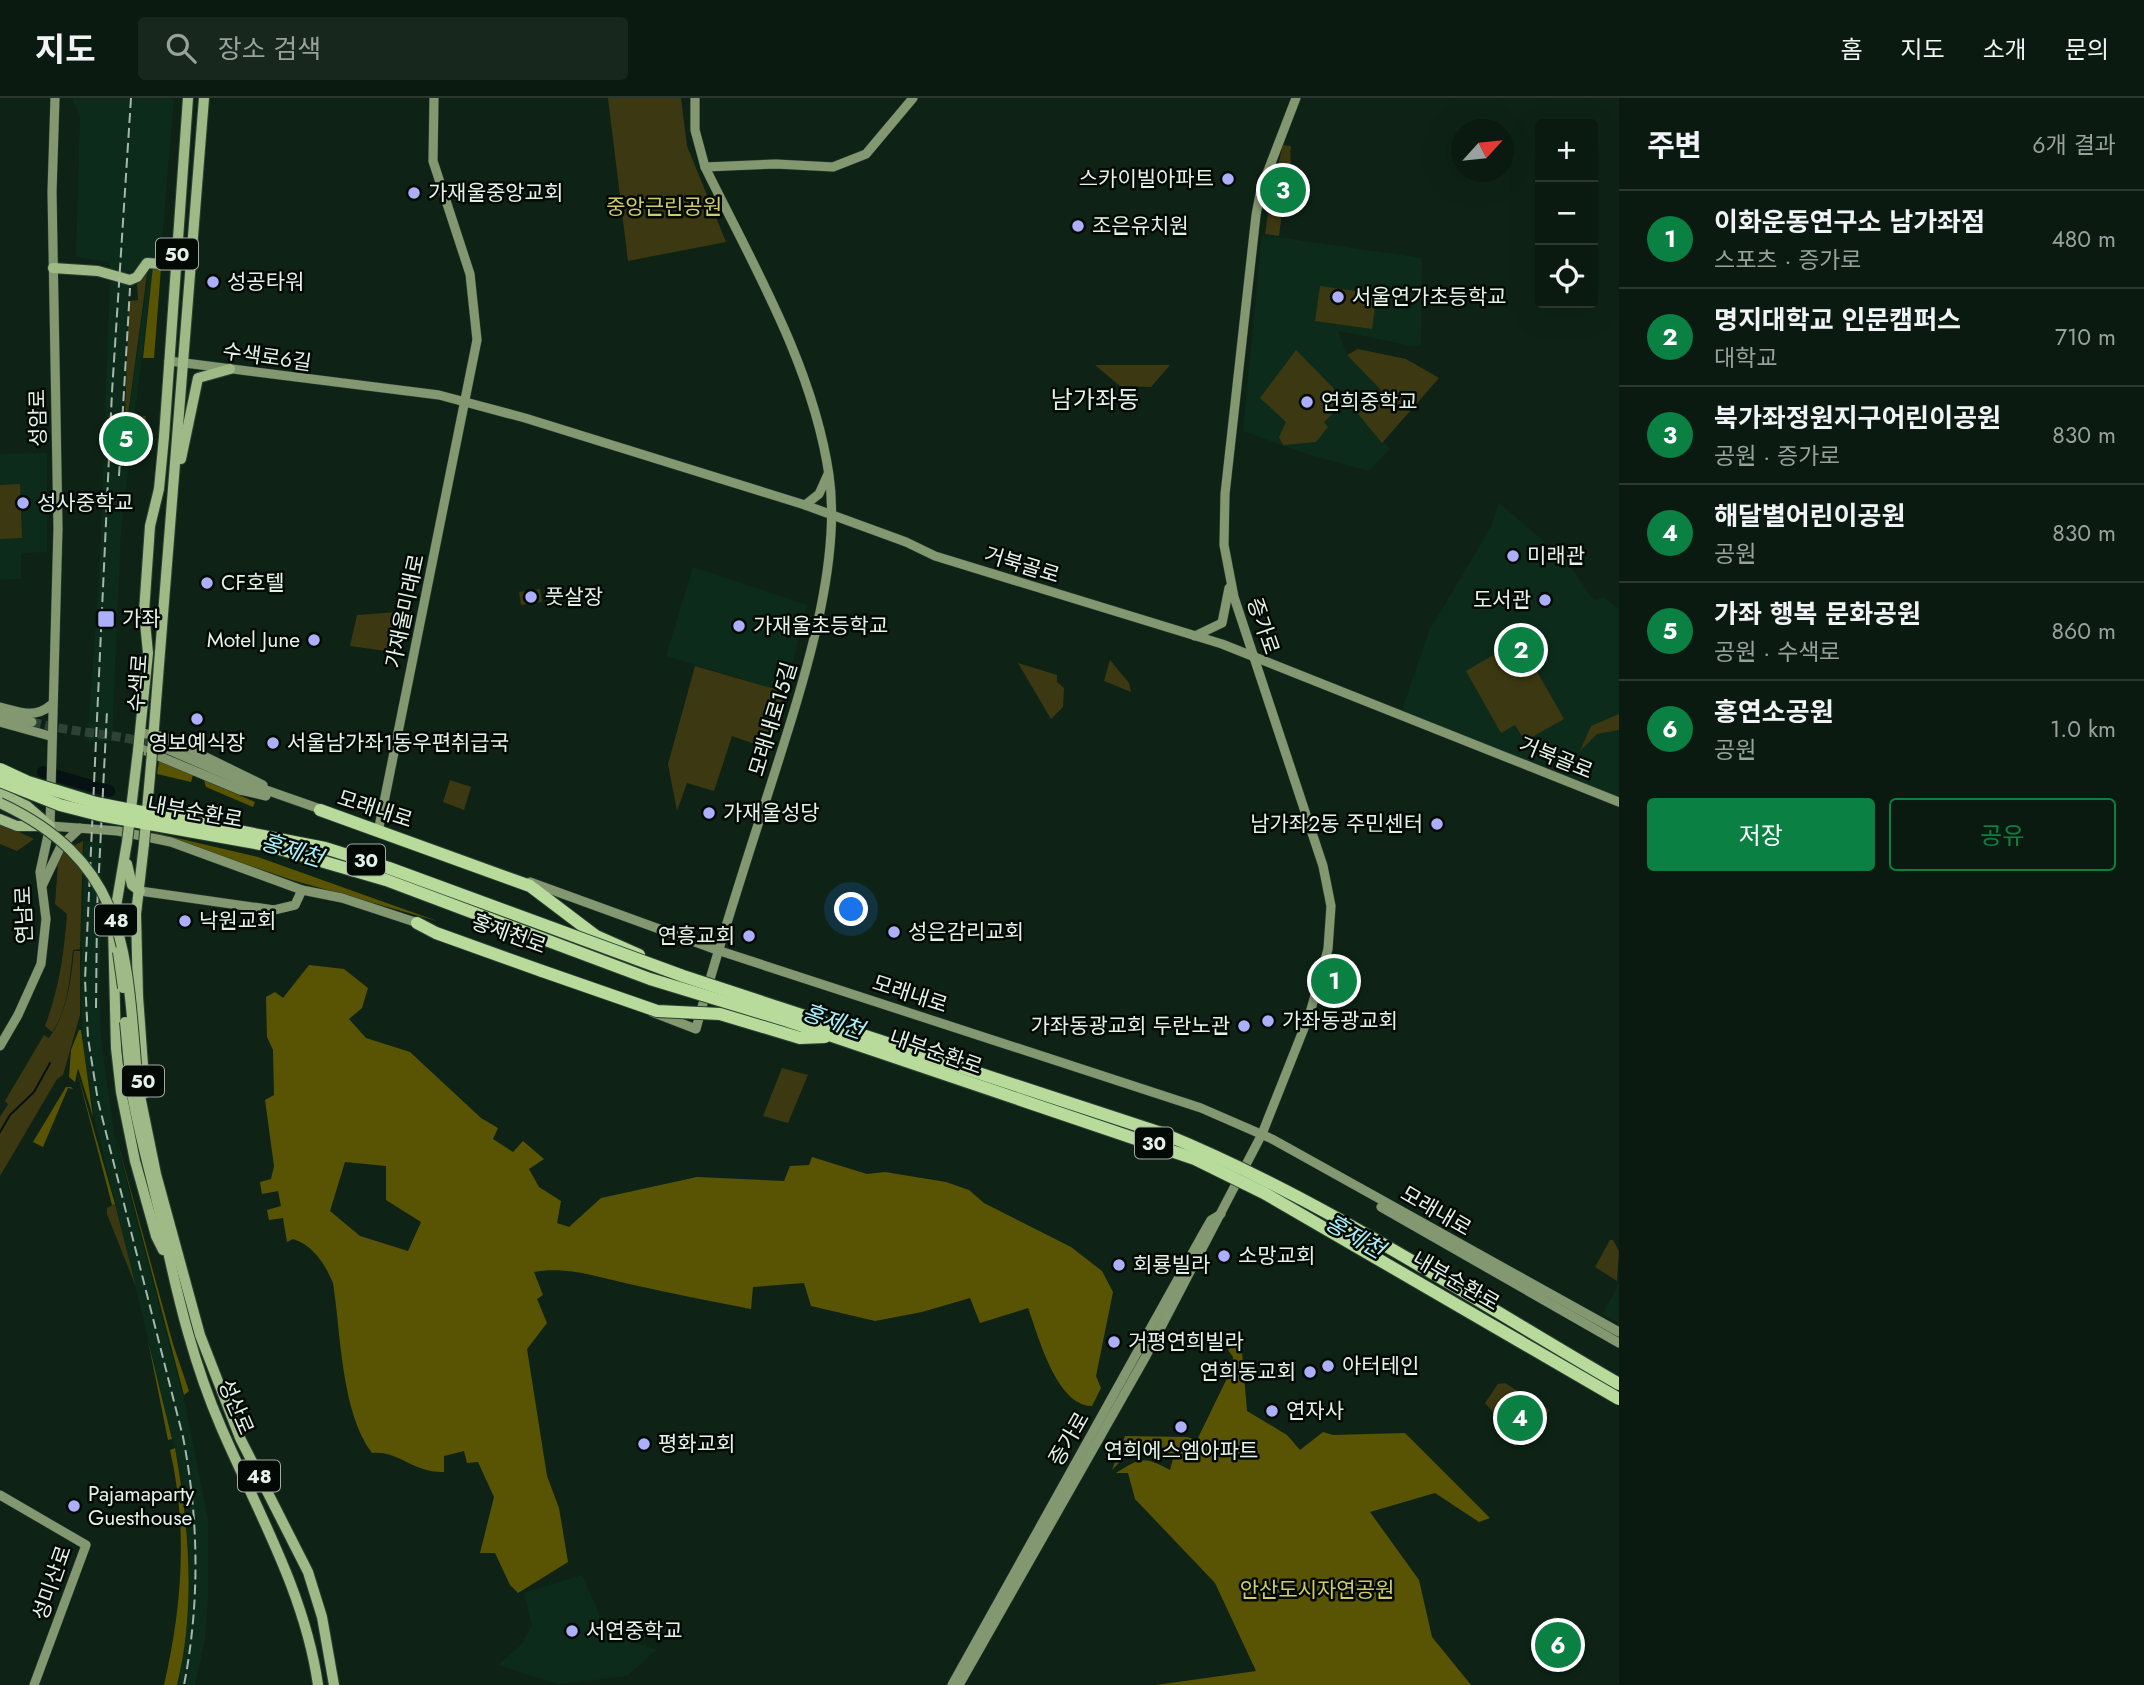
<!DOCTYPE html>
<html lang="ko">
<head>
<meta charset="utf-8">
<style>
  body { margin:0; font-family:Jost,"Noto Sans KR",sans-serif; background:#18271e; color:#f1f3f6 }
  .controls { position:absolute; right:21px; top:21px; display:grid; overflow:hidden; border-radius:7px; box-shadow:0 7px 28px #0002 }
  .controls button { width:63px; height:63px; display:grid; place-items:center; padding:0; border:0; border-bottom:2px solid #2a3830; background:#0a1a10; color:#f1f3f6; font:35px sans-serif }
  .compass { position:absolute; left:1451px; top:21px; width:63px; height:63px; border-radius:50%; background:#0a1a10; box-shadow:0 7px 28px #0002; rotate:63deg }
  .you { position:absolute; left:852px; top:812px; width:24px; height:24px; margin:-18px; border:5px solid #fff; border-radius:50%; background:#1a73e8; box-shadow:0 0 0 10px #1a73e833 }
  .badge { display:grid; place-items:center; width:46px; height:46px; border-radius:50%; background:#0b8043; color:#fff; font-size:23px; font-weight:700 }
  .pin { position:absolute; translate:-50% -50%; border:4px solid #fff; box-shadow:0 2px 7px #0006 }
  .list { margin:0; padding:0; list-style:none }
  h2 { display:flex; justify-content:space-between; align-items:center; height:91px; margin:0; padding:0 28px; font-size:30px }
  h2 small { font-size:23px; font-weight:400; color:#99a19f }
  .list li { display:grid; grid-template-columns:46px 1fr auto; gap:21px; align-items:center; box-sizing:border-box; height:98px; padding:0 28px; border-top:2px solid #2a3830 }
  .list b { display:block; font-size:26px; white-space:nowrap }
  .list p { margin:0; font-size:23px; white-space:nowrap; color:#99a19f }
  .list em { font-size:23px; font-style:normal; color:#99a19f }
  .actions { display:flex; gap:14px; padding:21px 28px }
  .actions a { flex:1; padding:16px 0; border:2px solid #0b8043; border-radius:7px; text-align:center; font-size:24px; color:#0b8043 }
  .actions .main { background:#0b8043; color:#fff }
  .icon { flex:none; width:38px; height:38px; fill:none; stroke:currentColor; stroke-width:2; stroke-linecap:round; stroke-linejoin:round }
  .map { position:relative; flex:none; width:1619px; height:1587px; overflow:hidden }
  header { display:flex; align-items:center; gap:42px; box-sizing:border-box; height:98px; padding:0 35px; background:#0a1a10; border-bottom:2px solid #2a3830 }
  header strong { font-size:33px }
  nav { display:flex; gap:38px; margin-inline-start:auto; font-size:24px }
  .search { width:490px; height:63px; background:#18271e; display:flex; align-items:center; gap:18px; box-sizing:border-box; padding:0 24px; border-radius:7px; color:#99a19f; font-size:26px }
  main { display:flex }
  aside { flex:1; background:#0a1a10 }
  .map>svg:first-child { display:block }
  .built { fill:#0d2b1a }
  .green { fill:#3c3912 }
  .forest { fill:#595403; fill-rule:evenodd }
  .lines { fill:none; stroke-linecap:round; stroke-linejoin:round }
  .stream { stroke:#061113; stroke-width:2 }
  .river { stroke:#061113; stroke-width:12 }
  .secondary-tunnel { stroke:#2e4236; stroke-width:9; stroke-dasharray:9 4.5; stroke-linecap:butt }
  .secondary-casing { stroke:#2c4034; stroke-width:10 }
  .primary-casing { stroke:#2c4034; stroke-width:12 }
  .highway-casing { stroke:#2c4034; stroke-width:14 }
  .secondary { stroke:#839870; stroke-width:9 }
  .primary { stroke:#9fba86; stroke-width:10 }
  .highway { stroke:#b8da9b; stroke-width:12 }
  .rail { stroke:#a8b7ad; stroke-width:2; stroke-dasharray:10 5; stroke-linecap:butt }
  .primary-bridge-casing { stroke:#2c4034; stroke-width:12; stroke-linecap:butt }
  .highway-bridge-casing { stroke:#2c4034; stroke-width:14; stroke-linecap:butt }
  .primary-bridge { stroke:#9fba86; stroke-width:10 }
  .highway-bridge { stroke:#b8da9b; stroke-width:12 }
  .poi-dot { fill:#acaffb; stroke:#030a05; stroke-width:2.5 }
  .labels { text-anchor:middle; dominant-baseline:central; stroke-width:5; stroke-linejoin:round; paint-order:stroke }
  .shield { fill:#030a05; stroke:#a1aca5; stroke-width:2 }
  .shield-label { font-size:19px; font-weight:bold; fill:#e5f2e9 }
  .poi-label { font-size:21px; fill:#e5f2e9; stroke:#030a05; text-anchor:start }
  .park-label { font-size:21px; fill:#d1cb68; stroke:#030a05 }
  .street-label { font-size:21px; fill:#e5f2e9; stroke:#030a05 }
  .water-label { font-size:23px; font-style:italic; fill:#a8f1fa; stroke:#030a05 }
  .quarter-label { font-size:24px; fill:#e5f2e9; stroke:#030a05 }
</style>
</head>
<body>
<header>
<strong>지도</strong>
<div class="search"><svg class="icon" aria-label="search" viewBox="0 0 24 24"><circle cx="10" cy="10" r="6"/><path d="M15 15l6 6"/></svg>장소 검색</div>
<nav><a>홈</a><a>지도</a><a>소개</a><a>문의</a></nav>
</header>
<main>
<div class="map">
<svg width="1619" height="1587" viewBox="0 0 1619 1587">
  <rect width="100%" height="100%" fill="#0e2316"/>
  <g class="built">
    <polygon points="72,0 174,0 160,164 153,168 121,431 112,643 87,644 99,485 110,182 129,186 124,326 127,327 149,169 111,178 109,164 76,159 80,19"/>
    <polygon points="1262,137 1422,160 1421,247 1412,248 1338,233 1347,257 1381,292 1358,316 1390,351 1369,373 1304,355 1243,333"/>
    <polygon points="47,355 47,454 21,455 21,481 0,482 0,356"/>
    <polygon points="1499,405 1566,462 1594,503 1603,499 1619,511 1619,699 1402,612 1429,533 1491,429"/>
    <polygon points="693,469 807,507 785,594 666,558"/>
    <polygon points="84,743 103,745 99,895 101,941 114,1036 185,1306 208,1422 208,1498 205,1542 195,1587 178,1587 189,1509 189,1453 180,1372 95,1022 83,948 81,895"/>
    <polygon points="1619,1185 1619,1225 1603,1216"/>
    <polygon points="582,1477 600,1518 623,1540 656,1552 627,1578 558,1586 498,1567 521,1547 532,1527 524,1495"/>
  </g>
  <g class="green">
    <polygon points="608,0 681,0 687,48 726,144 628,163"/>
    <path d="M1283,47L1291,48C1288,66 1296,81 1294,97L1283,106L1279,138L1265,136L1270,101Z"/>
    <polygon points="148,169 128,317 146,318 141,364 109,365 108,318 125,318 129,203 138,202 137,186"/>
    <polygon points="1320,188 1377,196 1372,231 1315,223"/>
    <polygon points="1358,251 1406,261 1439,280 1382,345 1358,316 1381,292 1347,257"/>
    <polygon points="1296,252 1346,303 1324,324 1328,329 1316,344 1283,347 1279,339 1286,324 1260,300"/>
    <polygon points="1095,267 1170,267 1151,289 1120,288"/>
    <polygon points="20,386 22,440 0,441 0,387"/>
    <polygon points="540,491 542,504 521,507 519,494"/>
    <polygon points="411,513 400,555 350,548 357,517"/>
    <polygon points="1519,542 1564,621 1525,643 1515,627 1501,635 1466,573"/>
    <polygon points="1110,562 1129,585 1131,594 1104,583"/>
    <polygon points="1018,565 1057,577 1057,584 1064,590 1063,609 1051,621"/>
    <polygon points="695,568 785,594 769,651 732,638 714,693 687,685 677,713 668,666"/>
    <polygon points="1619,616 1619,632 1597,636 1580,653 1591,628"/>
    <polygon points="450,682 471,689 464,712 443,704"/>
    <polygon points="0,725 34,741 17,753 0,746"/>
    <path d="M83,743L80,851L73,852C70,878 68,912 52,934L45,928C59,891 64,856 67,816L55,806L58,766L63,753Z"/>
    <path d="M74,853H80V917L63,977L57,981L0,1078V1019L8,1006L5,1003L44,937L49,940C67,915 71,883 74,853Z"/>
    <polygon points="782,970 808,977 788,1025 763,1018"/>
    <polygon points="115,1106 136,1189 107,1116 107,1110"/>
    <polygon points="1610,1142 1613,1142 1619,1153 1617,1183 1595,1169"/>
    <polygon points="1505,1285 1549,1312 1528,1347 1520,1341 1515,1348 1496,1332 1502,1324 1485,1305 1498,1286"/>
    <polygon points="1555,1518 1574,1533 1556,1562 1545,1531"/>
  </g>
  <g class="forest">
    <polygon points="153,168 161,170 154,260 143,260"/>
    <polygon points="159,663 193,677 191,684 157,676"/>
    <polygon points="204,682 255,704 253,709 206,689"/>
    <polygon points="151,734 258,759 437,823 292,782"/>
    <path d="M309,867L344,871L368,890L362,910L349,921L366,940L410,954L481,1020L498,1030L493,1041L513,1054L523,1043L544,1061L529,1071L539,1089L561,1103L557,1125L569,1129L601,1100L697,1079L784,1083L790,1068L809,1067L812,1059L867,1076L885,1074L946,1084L969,1092L984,1105L1071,1149L1102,1173L1113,1194L1096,1278L1101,1290L1092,1308C1056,1308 1038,1236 1028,1210L980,1225L970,1200L922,1214L875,1223L811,1208L804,1185L753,1189L751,1211C710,1203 669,1195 629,1186C598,1179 566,1168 534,1174L543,1197L537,1201L547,1225L527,1251L547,1378L559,1410L568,1464L518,1495L510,1487L495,1455H480L494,1399L478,1364L467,1365L464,1353L444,1358V1374C413,1375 398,1352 372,1355C341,1314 341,1236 333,1185C325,1166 313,1147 293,1141L287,1144L283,1120L269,1122L267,1112L281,1108L278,1093L262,1096L260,1084L271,1081L274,1068L265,1002L274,997L273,952L267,939L266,899L275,894L283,900ZM345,1064L386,1068V1102L421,1124L408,1153L360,1138L330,1113Z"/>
    <polygon points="79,932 81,932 93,1019 78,970 75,984 69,979 71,952"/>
    <polygon points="77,973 115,1106 112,1107"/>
    <polygon points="66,989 71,989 73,991 68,990 43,1049 33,1044"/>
    <polygon points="115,1035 173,1246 189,1293 184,1297"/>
    <polygon points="148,1243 172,1341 168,1342"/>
    <path d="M1231,1248L1242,1254L1247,1313L1287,1337L1300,1352L1323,1334L1333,1337L1405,1335L1490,1420L1479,1424L1435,1395L1370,1414L1419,1482L1432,1539L1471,1587H1156L1256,1573L1215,1485L1135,1401L1128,1375H1116C1141,1359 1144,1358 1170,1372L1173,1361L1150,1347L1132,1351L1112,1372L1125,1338L1187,1339L1197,1342L1232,1270L1233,1259L1228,1252Z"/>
    <path d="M175,1350C189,1428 196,1510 177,1587H164C182,1509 188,1431 170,1352Z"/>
  </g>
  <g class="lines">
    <polyline class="stream" points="0,1034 10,1017 34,994 50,965"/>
    <polyline class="river" points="43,674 109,693"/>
    <path class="secondary-tunnel" d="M32,624C76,636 121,635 165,650"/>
    <g class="secondary-casing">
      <g id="secondary">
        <polyline points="705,69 776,66 833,69 866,56 913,0"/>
        <polyline points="169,263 439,297 525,320 805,407 906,444 935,458 1222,546 1619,704"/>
        <polyline points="805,407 819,396 828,376"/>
        <polyline points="1195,538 1222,525 1229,490"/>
        <path d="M0,609C19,614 35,621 51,607"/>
        <polyline points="0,617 32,624"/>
        <polyline points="0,624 50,638"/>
        <polyline points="141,635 165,639 263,687"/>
        <polyline points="139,650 240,692 266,698"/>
        <polyline points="165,650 243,684 326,713"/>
        <polyline points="50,728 118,733 171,744 302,792 342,800 421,826"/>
        <polyline points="379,729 477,242 470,176 433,63 434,0"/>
        <polyline points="530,784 717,852 1201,1010 1272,1041 1619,1234"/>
        <polyline points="42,788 61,748 80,730"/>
        <polyline points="140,793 274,812 295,807 302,792"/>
        <path d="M652,914L696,931C722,834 755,738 785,642C809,566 841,458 829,377C813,268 753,167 705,69L695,32V0"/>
        <polyline points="0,948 18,917 41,866 46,821 40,774 50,728 58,430 52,94 55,0"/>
        <polyline points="1381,1109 1619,1245"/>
        <polyline points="0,1397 86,1447 34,1587"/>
        <polyline points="952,1587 1203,1136 1211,1122 1221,1116"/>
        <polyline points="959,1587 1146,1258 1262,1036 1310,915 1328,851 1331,808 1323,768 1234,499 1224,447 1225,396 1256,117 1261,91 1296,0"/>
      </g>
    </g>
    <g class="primary-casing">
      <g id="primary">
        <polyline points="53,170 98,173 130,182 137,179 147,165 176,167"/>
        <polyline points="181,361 198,280 230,271"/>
        <polyline points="138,653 148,555 144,514 150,428 159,391 164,339 188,0"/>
        <polyline points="152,655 204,0"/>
        <polyline points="0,695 27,708 50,728"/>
        <polyline points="0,721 17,728 43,728"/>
        <polyline points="127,744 113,826 116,950 121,994 135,1063 156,1138 163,1152"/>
        <polyline points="144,746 136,816 138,898 145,995"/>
        <polyline points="127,766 132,787 140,793"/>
        <polyline points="138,988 156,1076 200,1237 240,1340 308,1474 322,1519 334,1587"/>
        <path d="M131,990C139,1039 154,1086 164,1135C178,1201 194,1267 221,1329C257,1413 305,1495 318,1587"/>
      </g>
    </g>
    <g class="highway-casing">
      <g id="highway">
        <polyline points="320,712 530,788 596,838 639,857"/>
        <polyline points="417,825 436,835 542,873"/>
      </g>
    </g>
    <use href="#secondary" class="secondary"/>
    <use href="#primary" class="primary"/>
    <use href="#highway" class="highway"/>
    <g class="rail">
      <path d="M131,0L112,294L85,882L88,940L98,1003L183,1339C199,1421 200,1505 184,1587"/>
      <polyline points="119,378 130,190"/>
      <polyline points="96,910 97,812 107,613"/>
    </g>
    <g class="primary-bridge-casing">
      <g id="primary-bridge">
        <path d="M0,705C133,767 126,862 138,988"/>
        <polyline points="127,744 138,653"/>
        <polyline points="144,746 152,655"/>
        <polyline points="118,854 123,890"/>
        <polyline points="125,924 131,988"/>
      </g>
    </g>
    <g class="highway-bridge-casing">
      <g id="highway-bridge">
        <path d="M0,671L28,684L96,705L325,750L389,770L683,878L1164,1036C1323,1101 1470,1200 1619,1286"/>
        <polyline points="0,683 60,707 99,717 266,747 386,782 650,881 788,923 1195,1061 1264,1095 1619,1301"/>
        <polyline points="542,873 657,913 720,916 800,940 825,939"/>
      </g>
    </g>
    <use href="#primary-bridge" class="primary-bridge"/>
    <use href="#highway-bridge" class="highway-bridge"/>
  </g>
  <g class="poi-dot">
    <circle cx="1228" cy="81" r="7"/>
    <circle cx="414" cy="95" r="7"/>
    <circle cx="1078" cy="128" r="7"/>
    <circle cx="213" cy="184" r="7"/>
    <circle cx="1338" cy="199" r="7"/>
    <circle cx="1307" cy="304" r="7"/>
    <circle cx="23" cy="405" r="7"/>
    <circle cx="1513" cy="458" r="7"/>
    <circle cx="207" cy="485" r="7"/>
    <circle cx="531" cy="499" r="7"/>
    <circle cx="1545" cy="502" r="7"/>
    <rect x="97" y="512" width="18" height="18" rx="3.5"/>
    <circle cx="739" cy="528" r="7"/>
    <circle cx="314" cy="542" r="7"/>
    <circle cx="197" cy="621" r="7"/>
    <circle cx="273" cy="645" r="7"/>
    <circle cx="709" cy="715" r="7"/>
    <circle cx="1437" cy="726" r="7"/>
    <circle cx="185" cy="823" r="7"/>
    <circle cx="894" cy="834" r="7"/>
    <circle cx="749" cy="838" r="7"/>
    <circle cx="1268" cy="923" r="7"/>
    <circle cx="1244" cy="928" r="7"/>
    <circle cx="1224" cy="1158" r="7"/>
    <circle cx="1119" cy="1167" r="7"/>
    <circle cx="1114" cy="1244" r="7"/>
    <circle cx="1328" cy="1268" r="7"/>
    <circle cx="1310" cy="1274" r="7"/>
    <circle cx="1272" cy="1313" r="7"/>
    <circle cx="1181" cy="1329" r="7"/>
    <circle cx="644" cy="1346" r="7"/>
    <circle cx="74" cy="1408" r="7"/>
    <circle cx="572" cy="1533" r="7"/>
  </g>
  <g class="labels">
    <g class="shield">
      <rect x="156" y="140.5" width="42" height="31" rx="5"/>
      <rect x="347" y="746.5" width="38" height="31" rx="5"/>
      <rect x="95" y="806.5" width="42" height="31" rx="5"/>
      <rect x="122" y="967.5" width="42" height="31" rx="5"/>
      <rect x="1135" y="1029.5" width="38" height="31" rx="5"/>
      <rect x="238" y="1362.5" width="42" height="31" rx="5"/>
    </g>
    <g class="shield-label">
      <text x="177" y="156">50</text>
      <text x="366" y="762">30</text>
      <text x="116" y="822">48</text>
      <text x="143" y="983">50</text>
      <text x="1154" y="1045">30</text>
      <text x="259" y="1378">48</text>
    </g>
    <g class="poi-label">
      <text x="1214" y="81" text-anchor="end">스카이빌아파트</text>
      <text x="428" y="95">가재울중앙교회</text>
      <text x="1092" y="128">조은유치원</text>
      <text x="227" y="184">성공타워</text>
      <text x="1352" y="199">서울연가초등학교</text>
      <text x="1321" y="304">연희중학교</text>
      <text x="37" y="405">성사중학교</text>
      <text x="1527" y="458">미래관</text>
      <text x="221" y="485">CF호텔</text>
      <text x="545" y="499">풋살장</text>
      <text x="1531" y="502" text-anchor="end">도서관</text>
      <text x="122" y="521">가좌</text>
      <text x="753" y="528">가재울초등학교</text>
      <text x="300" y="542" text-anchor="end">Motel June</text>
      <text x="197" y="645" text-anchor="middle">영보예식장</text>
      <text x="287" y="645">서울남가좌1동우편취급국</text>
      <text x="723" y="715">가재울성당</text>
      <text x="1423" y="726" text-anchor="end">남가좌2동 주민센터</text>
      <text x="199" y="823">낙원교회</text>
      <text x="908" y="834">성은감리교회</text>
      <text x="735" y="838" text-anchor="end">연흥교회</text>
      <text x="1282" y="923">가좌동광교회</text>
      <text x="1230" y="928" text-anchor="end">가좌동광교회 두란노관</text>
      <text x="1238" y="1158">소망교회</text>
      <text x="1133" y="1167">회룡빌라</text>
      <text x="1128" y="1244">거평연희빌라</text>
      <text x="1342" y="1268">아터테인</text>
      <text x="1296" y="1274" text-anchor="end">연희동교회</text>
      <text x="1286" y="1313">연자사</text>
      <text x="658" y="1346">평화교회</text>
      <text x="1181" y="1353" text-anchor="middle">연희에스엠아파트</text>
      <text x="88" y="1396">Pajamaparty<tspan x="88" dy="24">Guesthouse</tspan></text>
      <text x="586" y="1533">서연중학교</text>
    </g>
    <g class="park-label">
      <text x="664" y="109">중앙근린공원</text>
      <text x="1317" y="1492">안산도시자연공원</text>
    </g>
    <g class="street-label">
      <text transform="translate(267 259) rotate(8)">수색로6길</text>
      <text transform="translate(38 320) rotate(-91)">성암로</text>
      <text transform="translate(1022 467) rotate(17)">거북골로</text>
      <text transform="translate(405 513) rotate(-78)">가재울미래로</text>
      <text transform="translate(1263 528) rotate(71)">증가로</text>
      <text transform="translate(138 585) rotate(-86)">수색로</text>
      <text transform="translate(773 621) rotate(-73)">모래내로15길</text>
      <text transform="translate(1556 660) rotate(22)">거북골로</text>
      <text transform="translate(375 711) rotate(18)">모래내로</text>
      <text transform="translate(195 714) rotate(10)">내부순환로</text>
      <text transform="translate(24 817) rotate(-92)">연남로</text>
      <text transform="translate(509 836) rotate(20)">홍제천로</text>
      <text transform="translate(910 896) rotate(18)">모래내로</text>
      <text transform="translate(936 954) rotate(19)">내부순환로</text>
      <text transform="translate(1436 1113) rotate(30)">모래내로</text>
      <text transform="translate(1456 1183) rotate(30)">내부순환로</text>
      <text transform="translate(236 1309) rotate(67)">성산로</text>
      <text transform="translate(1069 1341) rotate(-60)">증가로</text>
      <text transform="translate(52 1485) rotate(-71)">성미산로</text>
    </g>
    <g class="water-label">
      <text transform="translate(292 752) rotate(17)">홍제천</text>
      <text transform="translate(833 923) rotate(19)">홍제천</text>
      <text transform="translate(1355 1138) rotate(30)">홍제천</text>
    </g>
    <g class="quarter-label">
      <text x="1095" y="301">남가좌동</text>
    </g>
  </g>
</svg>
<div class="controls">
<button>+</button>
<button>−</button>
<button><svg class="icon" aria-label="locate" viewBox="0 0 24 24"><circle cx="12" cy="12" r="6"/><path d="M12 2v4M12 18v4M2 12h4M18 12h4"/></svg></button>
</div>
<svg class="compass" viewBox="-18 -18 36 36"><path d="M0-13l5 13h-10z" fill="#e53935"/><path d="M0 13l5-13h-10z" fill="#99a19f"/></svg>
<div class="you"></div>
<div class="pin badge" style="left:1334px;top:883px">1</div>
<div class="pin badge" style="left:1521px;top:552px">2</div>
<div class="pin badge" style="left:1283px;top:92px">3</div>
<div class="pin badge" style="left:1520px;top:1320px">4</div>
<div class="pin badge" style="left:126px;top:341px">5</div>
<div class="pin badge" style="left:1558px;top:1547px">6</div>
</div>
<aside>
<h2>주변<small>6개 결과</small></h2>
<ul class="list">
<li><span class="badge">1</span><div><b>이화운동연구소 남가좌점</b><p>스포츠 · 증가로</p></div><em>480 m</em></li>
<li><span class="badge">2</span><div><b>명지대학교 인문캠퍼스</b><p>대학교</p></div><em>710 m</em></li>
<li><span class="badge">3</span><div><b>북가좌정원지구어린이공원</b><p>공원 · 증가로</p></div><em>830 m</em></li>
<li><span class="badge">4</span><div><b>해달별어린이공원</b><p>공원</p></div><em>830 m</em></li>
<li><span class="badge">5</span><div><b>가좌 행복 문화공원</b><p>공원 · 수색로</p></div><em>860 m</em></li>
<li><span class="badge">6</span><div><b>홍연소공원</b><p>공원</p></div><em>1.0 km</em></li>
</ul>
<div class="actions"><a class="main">저장</a><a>공유</a></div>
</aside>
</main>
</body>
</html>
